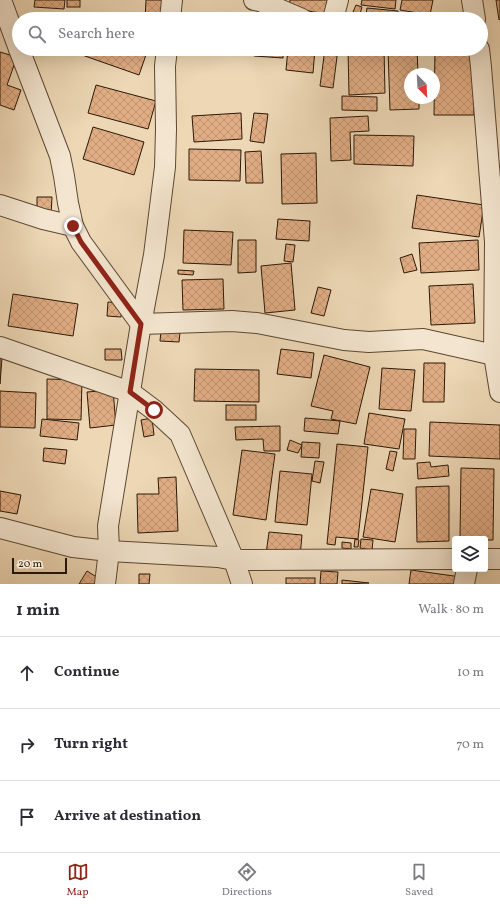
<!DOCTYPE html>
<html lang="en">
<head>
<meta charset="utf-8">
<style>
  body { margin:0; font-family:Vollkorn,serif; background:#f7f7f7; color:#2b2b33 }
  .controls { position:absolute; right:12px; bottom:12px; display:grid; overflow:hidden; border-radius:4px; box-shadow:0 4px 16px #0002 }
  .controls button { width:36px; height:36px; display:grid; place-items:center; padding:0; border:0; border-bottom:1px solid #e1e1e2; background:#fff; color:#2b2b33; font:20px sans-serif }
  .compass { position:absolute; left:404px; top:68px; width:36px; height:36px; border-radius:50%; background:#fff; box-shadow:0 4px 16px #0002; rotate:156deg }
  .scale { position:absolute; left:12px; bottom:10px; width:55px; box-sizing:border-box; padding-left:4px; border:2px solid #2c1907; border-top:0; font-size:11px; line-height:14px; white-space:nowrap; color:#2c1907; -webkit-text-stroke:3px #f3e5cf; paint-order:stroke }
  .stop { position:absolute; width:12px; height:12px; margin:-9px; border:3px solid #8f2418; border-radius:50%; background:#fff }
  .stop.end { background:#8f2418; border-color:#fff; box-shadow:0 1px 4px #0008 }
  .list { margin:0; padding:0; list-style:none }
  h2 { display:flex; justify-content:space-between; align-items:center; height:52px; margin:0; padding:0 16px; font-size:17px }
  h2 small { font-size:13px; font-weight:400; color:#7c7c81 }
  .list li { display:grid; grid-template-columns:26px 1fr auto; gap:12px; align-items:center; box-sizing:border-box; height:72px; padding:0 16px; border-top:1px solid #e1e1e2 }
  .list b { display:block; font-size:15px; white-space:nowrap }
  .list em { font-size:13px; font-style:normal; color:#7c7c81 }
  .icon { flex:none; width:22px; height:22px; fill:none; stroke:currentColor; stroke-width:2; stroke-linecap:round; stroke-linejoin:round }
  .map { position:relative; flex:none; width:500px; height:584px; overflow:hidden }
  .search { position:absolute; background:#fff; box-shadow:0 4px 16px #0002; left:12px; right:12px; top:12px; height:44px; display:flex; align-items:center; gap:10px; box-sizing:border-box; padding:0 14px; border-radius:22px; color:#7c7c81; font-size:15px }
  .sheet { height:268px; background:#fff }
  nav { display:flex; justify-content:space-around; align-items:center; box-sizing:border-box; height:56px; border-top:1px solid #e1e1e2; background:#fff; font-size:11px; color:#7c7c81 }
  nav a { display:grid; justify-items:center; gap:2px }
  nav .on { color:#8f2418 }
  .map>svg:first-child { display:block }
  .building { fill:url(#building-cross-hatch); stroke:#2c1907 }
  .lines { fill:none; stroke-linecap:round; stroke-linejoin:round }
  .minor-casing { stroke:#5c4832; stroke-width:22 }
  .minor { stroke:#f3e5cf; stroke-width:20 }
  .route { stroke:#8f2418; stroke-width:5 }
</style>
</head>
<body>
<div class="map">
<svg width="500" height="584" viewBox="0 0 500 584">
  <defs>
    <pattern id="building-cross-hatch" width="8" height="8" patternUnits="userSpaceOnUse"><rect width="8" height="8" fill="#e1ad84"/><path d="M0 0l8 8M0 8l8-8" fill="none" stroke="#c19470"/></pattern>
  </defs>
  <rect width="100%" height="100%" fill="#edd7b5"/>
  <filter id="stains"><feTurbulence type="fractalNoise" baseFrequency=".005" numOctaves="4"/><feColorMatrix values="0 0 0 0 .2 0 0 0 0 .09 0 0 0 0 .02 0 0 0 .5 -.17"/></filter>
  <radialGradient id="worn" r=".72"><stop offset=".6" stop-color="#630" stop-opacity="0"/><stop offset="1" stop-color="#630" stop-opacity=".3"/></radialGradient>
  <g class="building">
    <polygon points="35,0 65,0 64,9 34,7"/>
    <rect x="67" y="0" width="13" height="7"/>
    <polygon points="146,0 166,0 165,19 145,19"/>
    <polygon points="290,0 331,0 329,15 289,7"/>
    <polygon points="362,0 396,0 395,9 361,5"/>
    <polygon points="402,0 433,0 430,15 400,10"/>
    <polygon points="496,0 500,0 500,19 499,20"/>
    <polygon points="356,5 362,7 360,14 353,12"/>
    <polygon points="259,8 270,11 268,19 256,16"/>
    <polygon points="367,8 398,11 397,19 366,15"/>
    <polygon points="65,49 148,49 139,75"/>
    <rect x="204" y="49" width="38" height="5"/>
    <polygon points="255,49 283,49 283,58 254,56"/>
    <polygon points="288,49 315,49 313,73 286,70"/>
    <polygon points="325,49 338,49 333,88 320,86"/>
    <polygon points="348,49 384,49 385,93 349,95"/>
    <polygon points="388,49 417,49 418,74 410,74 410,98 419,98 419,109 390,110"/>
    <polygon points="435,49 474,49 474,115 434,115"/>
    <polygon points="0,52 17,57 7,85 21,90 14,110 0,105"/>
    <polygon points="96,85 156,101 148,129 88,113"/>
    <polygon points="342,96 377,97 377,111 342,110"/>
    <polygon points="241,113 242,139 194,142 192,116"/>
    <polygon points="254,113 268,114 264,143 250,141"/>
    <polygon points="368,116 369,131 350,132 351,160 331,161 330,118"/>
    <polygon points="93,127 144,142 134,175 83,159"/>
    <polygon points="354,135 414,136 413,166 354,164"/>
    <polygon points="189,149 241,150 240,181 189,180"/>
    <polygon points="261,151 263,183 246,183 245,152"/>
    <polygon points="316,153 317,203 282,204 281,154"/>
    <polygon points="417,195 484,205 479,237 412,228"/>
    <polygon points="37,197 52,197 51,216 37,215"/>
    <polygon points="278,219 310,221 309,241 276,239"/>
    <polygon points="184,230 233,232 231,265 183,263"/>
    <polygon points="238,240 256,240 256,272 238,273"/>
    <polygon points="478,240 479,270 421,273 419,243"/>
    <polygon points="286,244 295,245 293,262 284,261"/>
    <polygon points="412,254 417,270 404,273 400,258"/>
    <polygon points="291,263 295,310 265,313 261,266"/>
    <polygon points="178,270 194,271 193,275 178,274"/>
    <polygon points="223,279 224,309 183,310 182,280"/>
    <polygon points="473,284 475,323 431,325 429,286"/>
    <polygon points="318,287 331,290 324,316 311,313"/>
    <polygon points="13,294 78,304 73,336 8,326"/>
    <polygon points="108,302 122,303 121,317 107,316"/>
    <polygon points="161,331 180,332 179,342 160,341"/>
    <polygon points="105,349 121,349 122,360 105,360"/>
    <polygon points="281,349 314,353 311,378 277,374"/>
    <polygon points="324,355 370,367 356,424 331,419 333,411 311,406"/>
    <polygon points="0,358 2,358 0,384"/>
    <polygon points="424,363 445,363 444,402 423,402"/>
    <polygon points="382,368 415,370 411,411 379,409"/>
    <polygon points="195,369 259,370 259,402 194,401"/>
    <polygon points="47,379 82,380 81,420 47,419"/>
    <polygon points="113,390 116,425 90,428 87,392"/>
    <polygon points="0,391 36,393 35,428 0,427"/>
    <rect x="226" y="405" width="30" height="15"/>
    <polygon points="369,413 405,419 399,449 364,444"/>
    <polygon points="152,418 154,435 144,437 141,420"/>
    <polygon points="305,418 340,421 338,434 304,431"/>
    <polygon points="42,419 79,423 77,440 40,436"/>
    <polygon points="430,422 500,425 500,459 429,456"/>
    <polygon points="280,426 280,451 264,451 263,439 236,440 235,427"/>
    <polygon points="404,429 416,429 415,459 403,459"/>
    <polygon points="290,440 302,445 298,453 287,450"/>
    <polygon points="302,442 320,443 319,458 301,457"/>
    <polygon points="337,444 368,447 358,539 336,537 335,545 327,544"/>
    <polygon points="44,448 67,450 65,464 43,461"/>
    <polygon points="242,450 275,454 266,520 233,515"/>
    <polygon points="390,451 397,452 393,471 386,469"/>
    <polygon points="315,461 324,462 320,483 312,481"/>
    <polygon points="430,462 431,467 448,465 449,476 418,479 417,463"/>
    <polygon points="461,468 494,469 493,540 485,540 485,539 460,539"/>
    <polygon points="280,471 312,474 307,525 275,522"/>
    <polygon points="176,477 178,531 138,533 137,494 159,494 158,478"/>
    <polygon points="449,486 449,541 417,542 416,487"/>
    <polygon points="371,489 403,494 395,542 363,537"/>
    <polygon points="0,491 21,495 17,514 0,511"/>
    <polygon points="269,532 302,535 300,557 266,554"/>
    <polygon points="355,539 359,540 358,547 354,547"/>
    <polygon points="361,539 373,540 372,550 360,548"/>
    <polygon points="342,542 351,543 351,549 342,548"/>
    <polygon points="411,570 461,577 460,584 409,584"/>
    <polygon points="87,571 98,578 94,584 79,584"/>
    <polygon points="321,571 338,572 337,584 320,584"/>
    <polygon points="139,574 150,574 149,584 139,584"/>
    <rect x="286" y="578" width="29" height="6"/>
    <polygon points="342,580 369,583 342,584"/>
  </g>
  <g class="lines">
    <g class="minor-casing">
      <g id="minor">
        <polyline points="1,0 19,49"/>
        <polyline points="254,0 260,1 302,19"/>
        <polyline points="472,0 475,19"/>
        <polyline points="170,19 172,0"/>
        <polyline points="333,19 338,0"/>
        <polyline points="19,49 60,156 64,176 68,203 73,226 81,242 141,324 232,321 257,323 344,340 369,342 423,339 494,355"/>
        <polyline points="479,49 481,67 495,242 494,355 500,392"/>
        <polyline points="0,205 43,219 73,226"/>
        <polyline points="0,347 130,392 154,410 180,434 234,560 242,584"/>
        <polyline points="0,528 73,547 109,551 218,557 234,560 455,559"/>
        <polyline points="485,559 500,559"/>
        <polyline points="105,584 109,551 108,526 141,324 154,255 165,167 166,129 165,66 167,49"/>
        <polyline points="464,584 467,569"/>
      </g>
    </g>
    <use href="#minor" class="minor"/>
  </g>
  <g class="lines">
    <polyline class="route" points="73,226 81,242 141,324 130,392 154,410"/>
  </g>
  <rect width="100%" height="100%" filter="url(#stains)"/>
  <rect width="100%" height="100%" fill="url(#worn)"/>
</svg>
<div class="controls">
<button><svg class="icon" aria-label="layers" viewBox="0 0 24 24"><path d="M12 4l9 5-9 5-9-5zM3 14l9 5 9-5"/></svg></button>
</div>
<svg class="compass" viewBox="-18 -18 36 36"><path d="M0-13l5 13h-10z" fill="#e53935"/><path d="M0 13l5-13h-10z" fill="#7c7c81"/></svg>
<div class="scale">20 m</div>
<div class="stop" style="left:154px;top:410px"></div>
<div class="stop end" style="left:73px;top:226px"></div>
<div class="search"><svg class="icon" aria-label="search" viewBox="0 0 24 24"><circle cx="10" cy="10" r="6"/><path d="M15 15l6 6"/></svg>Search here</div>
</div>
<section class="sheet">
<h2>1 min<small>Walk · 80 m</small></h2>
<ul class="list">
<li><svg class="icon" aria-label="ahead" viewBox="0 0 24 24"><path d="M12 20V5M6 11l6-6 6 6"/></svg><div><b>Continue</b></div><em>10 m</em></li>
<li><svg class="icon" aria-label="right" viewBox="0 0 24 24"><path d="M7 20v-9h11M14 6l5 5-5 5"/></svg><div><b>Turn right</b></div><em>70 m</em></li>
<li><svg class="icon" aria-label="arrive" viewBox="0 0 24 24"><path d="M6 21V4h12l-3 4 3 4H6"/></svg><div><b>Arrive at destination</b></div></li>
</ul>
</section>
<nav>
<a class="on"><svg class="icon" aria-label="map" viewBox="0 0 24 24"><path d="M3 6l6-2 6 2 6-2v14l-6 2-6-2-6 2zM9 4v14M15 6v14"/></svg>Map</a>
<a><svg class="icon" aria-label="directions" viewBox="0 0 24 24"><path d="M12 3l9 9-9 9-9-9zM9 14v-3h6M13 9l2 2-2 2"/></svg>Directions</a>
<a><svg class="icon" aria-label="saved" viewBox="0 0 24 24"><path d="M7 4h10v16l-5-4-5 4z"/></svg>Saved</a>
</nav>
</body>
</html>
